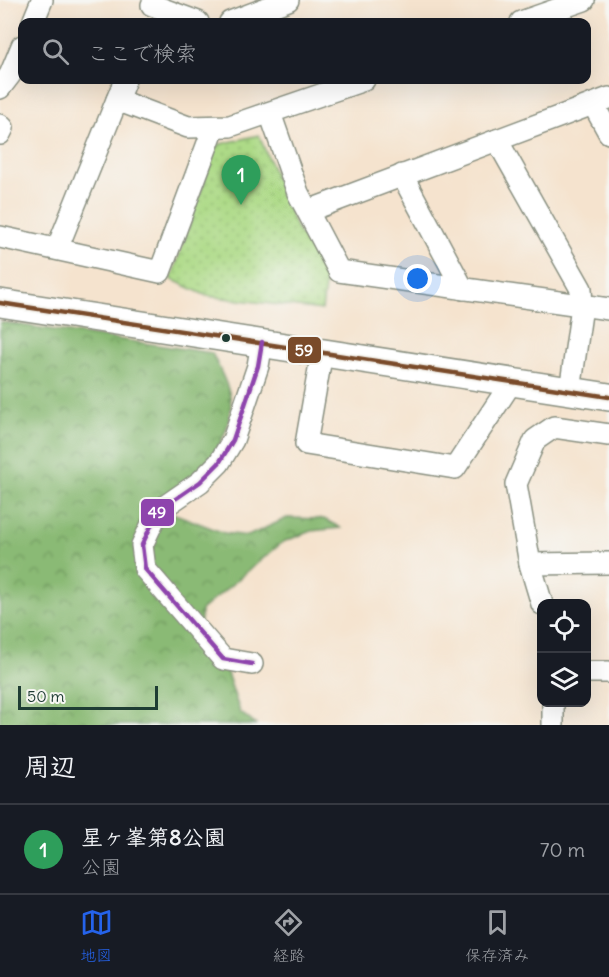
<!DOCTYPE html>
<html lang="ja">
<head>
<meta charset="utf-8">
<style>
  body { margin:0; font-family:Delius,"Klee One",sans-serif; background:#242831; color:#f1f3f6 }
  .controls { position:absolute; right:18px; bottom:18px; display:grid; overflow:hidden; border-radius:12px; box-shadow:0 6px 24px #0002 }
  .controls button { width:54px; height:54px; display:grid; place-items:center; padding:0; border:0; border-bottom:2px solid #363941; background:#171b24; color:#f1f3f6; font:30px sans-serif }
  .scale { position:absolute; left:18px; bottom:15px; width:140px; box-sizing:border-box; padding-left:6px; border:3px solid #1f3d34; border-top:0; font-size:16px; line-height:21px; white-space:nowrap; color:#1f3d34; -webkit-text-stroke:4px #f6f6f2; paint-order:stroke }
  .you { position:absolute; left:418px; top:279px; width:21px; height:21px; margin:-15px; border:4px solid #fff; border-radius:50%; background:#1a73e8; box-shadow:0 0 0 9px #1a73e833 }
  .badge { display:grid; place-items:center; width:39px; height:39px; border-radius:50%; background:#2563eb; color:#fff; font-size:20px; font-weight:700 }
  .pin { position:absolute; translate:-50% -50px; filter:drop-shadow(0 2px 3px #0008) }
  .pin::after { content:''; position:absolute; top:32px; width:21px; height:18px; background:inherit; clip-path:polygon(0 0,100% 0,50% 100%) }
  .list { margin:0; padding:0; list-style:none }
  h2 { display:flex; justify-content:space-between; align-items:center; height:78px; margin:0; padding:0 24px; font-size:26px }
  h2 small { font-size:20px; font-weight:400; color:#9ea1a6 }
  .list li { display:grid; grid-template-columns:39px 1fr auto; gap:18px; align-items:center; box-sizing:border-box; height:90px; padding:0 24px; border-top:2px solid #363941 }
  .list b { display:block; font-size:22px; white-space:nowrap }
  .list p { margin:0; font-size:20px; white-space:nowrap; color:#9ea1a6 }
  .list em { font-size:20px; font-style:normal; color:#9ea1a6 }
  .icon { flex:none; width:33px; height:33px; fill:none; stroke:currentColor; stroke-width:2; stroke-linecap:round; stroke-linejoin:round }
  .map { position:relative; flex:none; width:609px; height:725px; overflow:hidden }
  .search { position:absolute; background:#171b24; box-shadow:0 6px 24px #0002; left:18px; right:18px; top:18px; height:66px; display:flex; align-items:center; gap:15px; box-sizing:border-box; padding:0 21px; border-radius:12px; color:#9ea1a6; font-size:22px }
  .sheet { height:168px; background:#171b24 }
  nav { display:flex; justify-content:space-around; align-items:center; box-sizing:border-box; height:84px; border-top:2px solid #363941; background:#171b24; font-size:16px; color:#9ea1a6 }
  nav a { display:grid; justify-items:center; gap:3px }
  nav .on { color:#2563eb }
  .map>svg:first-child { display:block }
  .grass { fill:url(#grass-dots); stroke:#668c5e; stroke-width:1.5 }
  .forest { fill:url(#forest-crowns); stroke:#547c54; stroke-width:1.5 }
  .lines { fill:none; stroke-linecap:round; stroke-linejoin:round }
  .minor-casing { stroke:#8a9081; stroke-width:24 }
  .tertiary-casing { stroke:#8a9081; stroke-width:30 }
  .minor { stroke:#fff; stroke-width:21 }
  .tertiary { stroke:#fff; stroke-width:27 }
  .bus-1-casing { stroke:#f6f6f2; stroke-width:9 }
  .bus-2-casing { stroke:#f6f6f2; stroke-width:9 }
  .bus-1 { stroke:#7a4b2a; stroke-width:4.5 }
  .bus-2 { stroke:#8e44ad; stroke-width:4.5 }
  .bus-dot { fill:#1f3d34; stroke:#f6f6f2; stroke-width:2 }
  .line-badge { stroke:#f6f6f2; stroke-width:2 }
  .badge-label { font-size:16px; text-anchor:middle; font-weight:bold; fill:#fff }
</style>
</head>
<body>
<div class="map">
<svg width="609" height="725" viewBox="0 0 609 725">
  <defs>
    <pattern id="grass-dots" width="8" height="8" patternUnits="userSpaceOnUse" patternTransform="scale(1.5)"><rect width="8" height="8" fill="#adda87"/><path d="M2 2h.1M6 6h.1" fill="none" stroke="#94bc75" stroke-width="1.8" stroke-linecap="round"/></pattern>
    <pattern id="forest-crowns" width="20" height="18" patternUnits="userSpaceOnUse" patternTransform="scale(1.5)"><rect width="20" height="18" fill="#8aba74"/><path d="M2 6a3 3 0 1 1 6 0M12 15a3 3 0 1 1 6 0" fill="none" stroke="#709860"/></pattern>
  </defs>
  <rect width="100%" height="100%" fill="#f6f6f2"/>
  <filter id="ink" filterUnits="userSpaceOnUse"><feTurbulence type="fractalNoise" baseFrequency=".0167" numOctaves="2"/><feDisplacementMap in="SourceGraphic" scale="12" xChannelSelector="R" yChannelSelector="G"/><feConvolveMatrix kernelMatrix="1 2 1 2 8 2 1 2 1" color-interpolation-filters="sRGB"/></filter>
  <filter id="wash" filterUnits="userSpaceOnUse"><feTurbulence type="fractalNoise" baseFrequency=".008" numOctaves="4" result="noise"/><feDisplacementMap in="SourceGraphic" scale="24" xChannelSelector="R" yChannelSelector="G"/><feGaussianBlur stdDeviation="1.35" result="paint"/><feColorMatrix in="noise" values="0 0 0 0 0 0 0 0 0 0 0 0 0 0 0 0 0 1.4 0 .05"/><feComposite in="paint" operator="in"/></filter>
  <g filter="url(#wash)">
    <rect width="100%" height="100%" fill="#f5e3ce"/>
    <polygon class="grass" points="259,135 297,230 327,269 322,310 207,296 171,279 217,145"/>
    <path class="forest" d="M0,322L212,353C218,366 227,382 230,396C237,437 194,482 170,512L224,533L248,536L287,518L324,519L341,528L311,531L283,542L201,610L200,642L226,670L240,712L256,725H0Z"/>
  </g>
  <g filter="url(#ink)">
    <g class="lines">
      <g class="minor-casing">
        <g id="minor">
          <polyline points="152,5 198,22"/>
          <polyline points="33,22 42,0"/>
          <polyline points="230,22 288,0"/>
          <polyline points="521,22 584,0"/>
          <polyline points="0,88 10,75 22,46"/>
          <polyline points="117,100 188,127 230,126 364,80"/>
          <polyline points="593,104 609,133"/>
          <polyline points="270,113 298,193 339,271 609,309"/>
          <polyline points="0,125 3,128 0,134"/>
          <polyline points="497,140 581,289 582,306 570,391"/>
          <polyline points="402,175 463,289"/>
          <polyline points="308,211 609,98"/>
          <polyline points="0,237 160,272 214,127"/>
          <polyline points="57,249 125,80"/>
          <polyline points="322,352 306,444 455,468 511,383"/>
          <polyline points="530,564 609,563"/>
          <polyline points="542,604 530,564 516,484 535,440 554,427 609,435"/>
          <polyline points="252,664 223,659 145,569 142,545 158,511 200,482 219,463 233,440 258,366 262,342"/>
          <polyline points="586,672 609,672"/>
          <polyline points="553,725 553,702"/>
        </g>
      </g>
      <g class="tertiary-casing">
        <polyline id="tertiary" points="0,303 609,397"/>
      </g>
      <use href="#minor" class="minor"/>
      <use href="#tertiary" class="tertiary"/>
      <g class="bus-1-casing">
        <polyline id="bus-1" points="0,303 609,397"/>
      </g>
      <g class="bus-2-casing">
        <polyline id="bus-2" points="252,664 223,659 145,569 142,545 158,511 200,482 219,463 233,440 258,366 262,342"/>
      </g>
      <use href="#bus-1" class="bus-1"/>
      <use href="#bus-2" class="bus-2"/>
    </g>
  </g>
  <circle class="bus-dot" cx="226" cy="338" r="5"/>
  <g class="line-badge">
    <rect x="287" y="336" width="35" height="28" rx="6" fill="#7a4b2a"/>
    <rect x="140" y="498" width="35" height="29" rx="6" fill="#8e44ad"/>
  </g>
  <g class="badge-label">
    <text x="304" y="356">59</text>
    <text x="157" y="518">49</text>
  </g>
</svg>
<div class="controls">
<button><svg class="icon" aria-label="locate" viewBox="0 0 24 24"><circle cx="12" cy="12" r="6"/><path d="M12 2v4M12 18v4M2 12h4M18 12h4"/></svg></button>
<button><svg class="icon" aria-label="layers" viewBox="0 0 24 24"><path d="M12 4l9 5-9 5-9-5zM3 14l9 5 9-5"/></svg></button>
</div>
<div class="scale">50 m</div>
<div class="you"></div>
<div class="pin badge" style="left:241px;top:205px;background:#2e9e5b">1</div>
<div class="search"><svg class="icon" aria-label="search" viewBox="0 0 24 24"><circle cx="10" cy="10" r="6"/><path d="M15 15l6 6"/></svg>ここで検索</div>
</div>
<section class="sheet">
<h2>周辺<small></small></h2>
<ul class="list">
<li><span class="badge" style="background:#2e9e5b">1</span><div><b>星ヶ峯第8公園</b><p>公園</p></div><em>70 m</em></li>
</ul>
</section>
<nav>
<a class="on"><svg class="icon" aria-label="map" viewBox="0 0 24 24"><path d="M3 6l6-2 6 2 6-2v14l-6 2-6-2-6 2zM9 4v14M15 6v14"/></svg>地図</a>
<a><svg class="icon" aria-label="directions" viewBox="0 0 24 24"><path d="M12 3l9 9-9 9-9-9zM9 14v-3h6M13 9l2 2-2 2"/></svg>経路</a>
<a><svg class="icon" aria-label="saved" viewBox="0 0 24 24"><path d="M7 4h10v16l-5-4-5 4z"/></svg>保存済み</a>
</nav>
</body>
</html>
